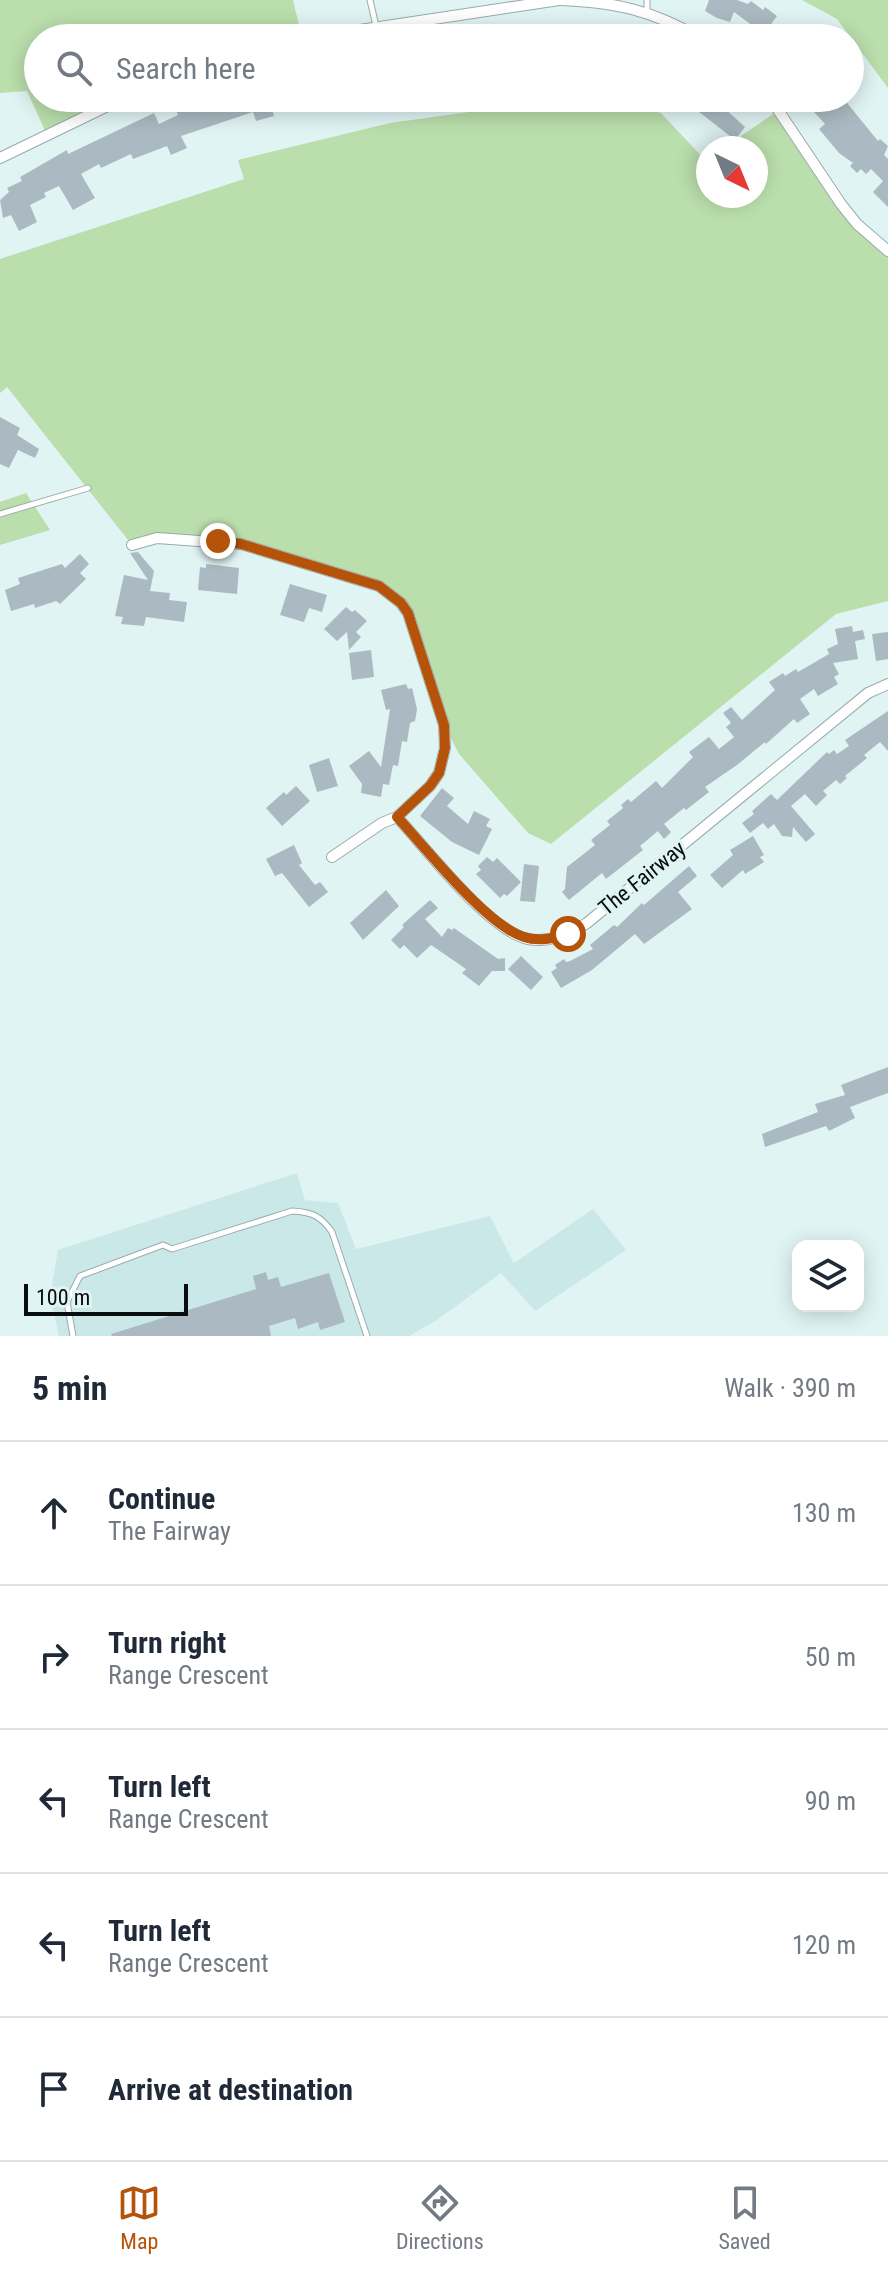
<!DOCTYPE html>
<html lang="en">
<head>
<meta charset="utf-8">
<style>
  body { margin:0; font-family:"Roboto Condensed",sans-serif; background:#f6f6f7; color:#1f2937 }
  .controls { position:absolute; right:24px; bottom:24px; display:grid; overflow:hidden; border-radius:16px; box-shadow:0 4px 20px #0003 }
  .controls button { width:72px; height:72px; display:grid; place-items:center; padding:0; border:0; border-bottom:2px solid #e0e1e3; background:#fff; color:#1f2937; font:40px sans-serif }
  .compass { position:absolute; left:696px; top:136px; width:72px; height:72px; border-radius:50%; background:#fff; box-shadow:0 4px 20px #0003; rotate:137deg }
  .scale { position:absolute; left:24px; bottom:20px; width:164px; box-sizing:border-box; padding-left:8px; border:4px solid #080e0e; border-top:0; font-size:22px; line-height:28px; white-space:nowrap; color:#080e0e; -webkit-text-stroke:6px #e1f4f4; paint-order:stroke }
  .stop { position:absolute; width:24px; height:24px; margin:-18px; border:6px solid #b45309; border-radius:50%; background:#fff }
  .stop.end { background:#b45309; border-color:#fff; box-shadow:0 2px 8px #0008 }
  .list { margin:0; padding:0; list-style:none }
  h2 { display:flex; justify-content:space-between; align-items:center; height:104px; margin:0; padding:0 32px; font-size:34px }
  h2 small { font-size:26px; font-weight:400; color:#747a83 }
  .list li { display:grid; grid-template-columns:52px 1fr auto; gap:24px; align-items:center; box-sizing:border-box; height:144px; padding:0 32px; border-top:2px solid #e0e1e3 }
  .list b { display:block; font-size:30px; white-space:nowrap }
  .list p { margin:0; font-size:26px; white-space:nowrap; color:#747a83 }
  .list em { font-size:26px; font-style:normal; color:#747a83 }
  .icon { flex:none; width:44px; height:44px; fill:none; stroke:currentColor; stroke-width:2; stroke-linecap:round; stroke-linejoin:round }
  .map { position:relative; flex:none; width:888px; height:1336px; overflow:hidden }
  .search { position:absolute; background:#fff; box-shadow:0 4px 20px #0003; left:24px; right:24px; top:24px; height:88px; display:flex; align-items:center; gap:20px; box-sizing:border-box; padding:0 28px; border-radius:44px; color:#747a83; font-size:30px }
  .sheet { height:824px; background:#fff }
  nav { display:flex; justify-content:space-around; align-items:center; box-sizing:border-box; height:112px; border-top:2px solid #e0e1e3; background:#fff; font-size:22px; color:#747a83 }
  nav a { display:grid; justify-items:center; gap:4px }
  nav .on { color:#b45309 }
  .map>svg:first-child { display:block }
  .built { fill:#cbe8e8 }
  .green { fill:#badeac }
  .building { fill:#abbac2 }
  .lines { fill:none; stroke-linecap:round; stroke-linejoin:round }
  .lane-casing { stroke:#99abab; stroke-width:7 }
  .street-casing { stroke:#99abab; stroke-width:12 }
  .lane { stroke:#fff; stroke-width:5 }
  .street { stroke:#fff; stroke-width:10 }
  .route { stroke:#b45309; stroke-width:10 }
  .labels { text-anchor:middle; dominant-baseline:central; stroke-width:6; stroke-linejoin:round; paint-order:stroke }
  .street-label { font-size:22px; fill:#080e0e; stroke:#e1f4f4 }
</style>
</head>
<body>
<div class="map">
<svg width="888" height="1336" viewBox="0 0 888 1336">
  <rect width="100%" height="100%" fill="#e1f4f4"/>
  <polygon class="built" points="297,1173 305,1200 338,1203 356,1249 490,1216 514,1263 593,1209 626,1250 535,1311 501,1273 437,1320 409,1336 59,1336 50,1296 58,1250"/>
  <g class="green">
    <polygon points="0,0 293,0 302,38 38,38 38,98 124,98 47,135 27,91 0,93"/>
    <polygon points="802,0 888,0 888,88 837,19"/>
    <polygon points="568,98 591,98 661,113 705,160 708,158 708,196 756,196 756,148 723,148 779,110 828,186 888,251 888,601 836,614 551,844 528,833 459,754 444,725 412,623 386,591 241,544 157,538 132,545 7,387 0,393 0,259 244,179 238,160 390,123"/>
    <polygon points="26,493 50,530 0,545 0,502"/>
  </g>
  <g class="building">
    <polygon points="709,0 737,0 748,4 751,1 763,10 765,7 777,16 769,27 784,38 769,38 734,12 730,22 717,18 705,11"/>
    <polygon points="199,98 269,98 274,116 256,121 253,112 181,136 187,148 171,155 167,146 133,159 131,154 101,168 99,164 81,174 95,198 73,210 59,186 44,193 46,197 30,205 37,222 19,231 11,215 3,218 0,200 9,192 7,188 22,181 20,177 67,150 68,154 154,113 159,124 178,115 175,107"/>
    <polygon points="660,98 713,98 745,127 735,140 694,108 692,112"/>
    <polygon points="809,98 843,98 878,141 880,139 888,146 884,155 888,159 888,207 873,192 883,181 871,169 866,174 861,169 857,173 850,166 853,163 839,153 819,129 825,124 805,102"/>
    <polygon points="0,417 20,428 17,435 39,449 35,458 18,450 9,468 0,464"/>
    <polygon points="138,552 154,571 150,591 170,593 169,600 187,602 184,622 146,617 144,626 121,624 123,617 115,616 124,575 148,580 130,553"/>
    <polygon points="80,554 89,564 80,573 86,579 60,604 56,601 35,608 34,604 11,611 5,590 20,584 18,578 62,564 65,568"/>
    <polygon points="206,564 239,568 237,594 198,590 200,567 206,568"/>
    <polygon points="290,584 327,595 322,612 309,608 304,622 280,615"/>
    <polygon points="346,607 352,612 355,610 367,621 356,632 361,637 349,650 347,632 337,641 324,629"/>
    <polygon points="852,626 853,632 863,630 865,639 855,641 858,659 833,663 839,674 834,677 838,684 818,696 814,689 800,699 810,714 797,723 794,719 766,744 765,742 737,765 705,787 709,792 686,810 684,808 664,824 671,832 664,839 658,831 640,846 643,850 606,879 602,873 569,900 562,892 565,889 567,867 595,845 591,840 610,825 607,821 623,808 621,805 628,799 631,802 656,781 662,788 693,757 689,752 709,737 719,749 734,737 726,727 731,723 723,713 731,707 742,720 775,690 769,682 783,673 785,676 796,669 798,672 829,654 827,649 838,644 835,629"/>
    <polygon points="888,632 888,659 876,661 872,634"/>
    <polygon points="371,650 374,677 352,680 349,653"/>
    <polygon points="406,684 408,689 412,688 417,709 415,721 410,723 407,742 402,741 398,766 393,765 389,785 383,784 381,797 361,793 362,784 349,766 369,751 381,767 390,709 386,710 381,690"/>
    <polygon points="888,711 888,751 880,742 864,755 867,758 845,776 847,778 840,784 836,780 823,791 827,795 816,806 805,794 791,806 815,834 806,842 793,827 792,837 782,836 774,824 768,829 763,823 750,833 742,823 754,814 752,811 771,794 777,800 827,752 829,754 834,750 837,754 849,746 845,740"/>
    <polygon points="329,758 338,786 317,792 309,765"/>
    <polygon points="296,786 310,801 282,826 266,808 284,792 286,795"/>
    <polygon points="442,788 454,798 447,806 468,824 474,811 490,819 486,826 492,829 479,855 452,842 420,816"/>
    <polygon points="753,836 764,855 760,857 764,862 745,874 743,870 722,888 710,875 733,855 730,850"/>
    <polygon points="294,845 302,863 299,865 315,885 320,882 328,892 309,907 282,873 275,876 266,859"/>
    <polygon points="487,857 493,862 497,858 521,882 507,896 504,894 500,898 476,874 481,870 478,866"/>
    <polygon points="524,864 539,866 535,902 520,901"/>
    <polygon points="689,866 697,876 678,892 692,909 644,944 635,934 592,970 561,988 551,972 557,968 555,965 564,959 566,962 570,961 593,949 590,945 614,925 617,927 642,903 644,905"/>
    <polygon points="386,890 399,906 363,940 350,923"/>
    <polygon points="430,900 438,908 425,919 442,937 448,928 452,930 454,928 498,959 505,958 505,971 492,971 479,986 462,973 466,969 431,945 417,958 404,945 400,949 391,940 404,927 402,925"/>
    <polygon points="521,956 543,977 531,990 508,969"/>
    <polygon points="888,1067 888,1093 850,1107 855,1118 829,1131 826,1126 765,1147 762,1134 818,1112 815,1104 845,1095 841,1085"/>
    <polygon points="266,1272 268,1280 278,1277 281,1287 329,1273 345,1322 320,1330 318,1322 298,1329 295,1318 269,1326 271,1336 112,1336 111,1334 256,1289 253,1276"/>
  </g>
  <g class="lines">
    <g class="lane-casing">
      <g id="lane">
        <polyline points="370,0 376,26"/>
        <polyline points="647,12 647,0"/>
        <polyline points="0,514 88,488"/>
        <path d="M73,1336L67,1302L80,1276L163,1245L172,1249L292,1211C312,1212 321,1216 332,1232L367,1336"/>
      </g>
    </g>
    <g class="street-casing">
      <g id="street">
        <path d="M560,0C614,2 652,10 700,38"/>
        <polyline points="307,38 559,0"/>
        <polyline points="770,98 841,204 857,224 888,251"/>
        <polyline points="0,158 124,98"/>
        <polyline points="132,545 157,538 241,544 379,586 401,603 408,613 444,725 445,748 439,773 430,786 397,817 382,823 332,857"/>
        <path d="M397,817C426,848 489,931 528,939C550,943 569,934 587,923L868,693L888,684"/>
      </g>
    </g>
    <use href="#lane" class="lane"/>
    <use href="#street" class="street"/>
  </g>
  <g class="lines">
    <path class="route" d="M218,541L241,544L379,586L401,603L408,613L444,725L445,748L439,773L430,786L397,817C426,848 487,926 524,937C539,942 553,938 568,934"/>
  </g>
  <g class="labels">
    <g class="street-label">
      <text transform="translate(642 878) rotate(-39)">The Fairway</text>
    </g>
  </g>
</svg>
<div class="controls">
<button><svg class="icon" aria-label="layers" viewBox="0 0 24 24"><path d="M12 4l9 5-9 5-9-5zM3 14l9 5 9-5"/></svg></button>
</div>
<svg class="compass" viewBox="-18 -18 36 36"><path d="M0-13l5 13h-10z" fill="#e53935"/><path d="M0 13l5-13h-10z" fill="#747a83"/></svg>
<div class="scale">100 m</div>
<div class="stop" style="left:568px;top:934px"></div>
<div class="stop end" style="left:218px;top:541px"></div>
<div class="search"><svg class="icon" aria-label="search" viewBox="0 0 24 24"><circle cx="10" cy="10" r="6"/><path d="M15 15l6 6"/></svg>Search here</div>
</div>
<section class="sheet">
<h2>5 min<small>Walk · 390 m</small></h2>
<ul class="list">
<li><svg class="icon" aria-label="ahead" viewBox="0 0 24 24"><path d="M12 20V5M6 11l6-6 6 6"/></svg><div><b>Continue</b><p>The Fairway</p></div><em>130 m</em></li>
<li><svg class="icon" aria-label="right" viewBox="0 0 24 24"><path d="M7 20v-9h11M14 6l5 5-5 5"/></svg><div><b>Turn right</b><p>Range Crescent</p></div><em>50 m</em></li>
<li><svg class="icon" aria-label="left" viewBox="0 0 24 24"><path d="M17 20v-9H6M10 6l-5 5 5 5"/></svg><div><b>Turn left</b><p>Range Crescent</p></div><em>90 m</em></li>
<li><svg class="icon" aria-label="left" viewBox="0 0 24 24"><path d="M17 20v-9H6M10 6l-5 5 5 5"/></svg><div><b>Turn left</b><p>Range Crescent</p></div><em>120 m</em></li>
<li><svg class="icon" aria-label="arrive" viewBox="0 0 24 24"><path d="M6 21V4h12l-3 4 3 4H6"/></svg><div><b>Arrive at destination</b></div></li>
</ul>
</section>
<nav>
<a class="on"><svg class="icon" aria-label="map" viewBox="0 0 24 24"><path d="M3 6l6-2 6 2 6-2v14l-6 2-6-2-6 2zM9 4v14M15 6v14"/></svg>Map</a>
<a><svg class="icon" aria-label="directions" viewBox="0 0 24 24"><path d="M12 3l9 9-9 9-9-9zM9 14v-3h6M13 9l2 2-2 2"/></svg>Directions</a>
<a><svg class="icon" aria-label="saved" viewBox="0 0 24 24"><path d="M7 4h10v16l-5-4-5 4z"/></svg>Saved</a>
</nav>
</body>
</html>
